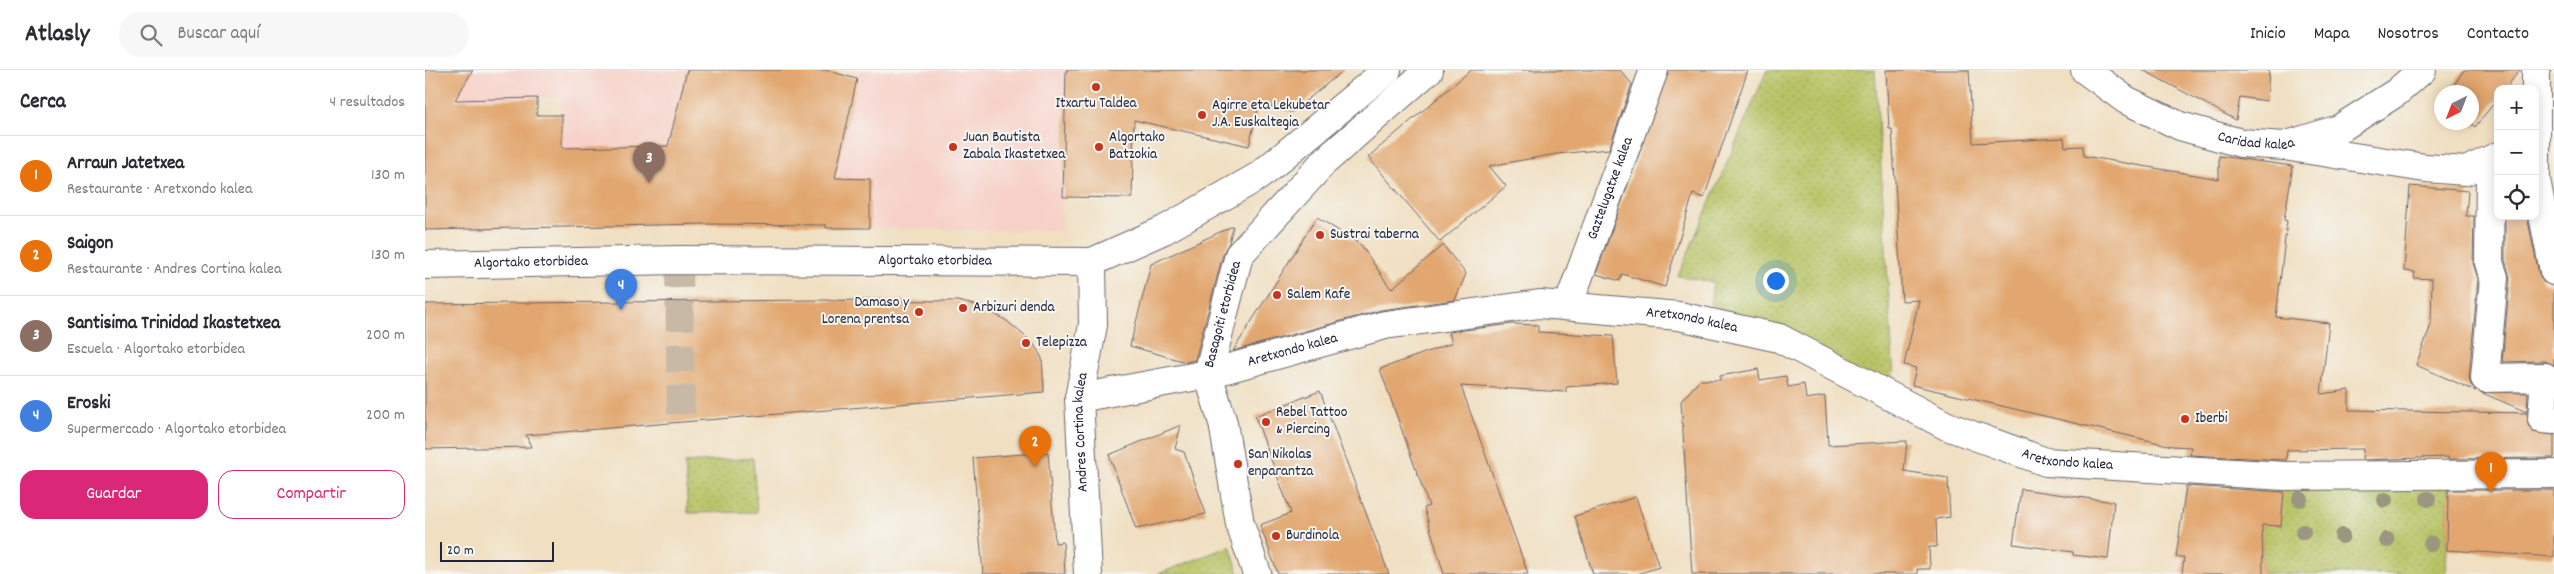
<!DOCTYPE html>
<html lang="es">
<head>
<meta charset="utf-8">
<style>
  body { margin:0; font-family:Dekko,sans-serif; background:#f7f7f7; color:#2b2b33 }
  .controls { position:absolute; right:15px; top:15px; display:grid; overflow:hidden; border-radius:10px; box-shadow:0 2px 12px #0003 }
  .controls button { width:45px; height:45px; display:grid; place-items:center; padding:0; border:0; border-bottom:1px solid #e1e1e2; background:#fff; color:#2b2b33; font:25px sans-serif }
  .compass { position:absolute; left:2009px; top:15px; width:45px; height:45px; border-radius:50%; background:#fff; box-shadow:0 2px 12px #0003; rotate:222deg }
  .scale { position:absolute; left:15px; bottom:12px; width:114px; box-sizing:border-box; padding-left:5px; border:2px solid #22223b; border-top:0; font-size:14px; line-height:18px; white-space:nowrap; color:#22223b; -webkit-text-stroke:4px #f6f6f2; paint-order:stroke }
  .you { position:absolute; left:1350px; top:210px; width:18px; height:18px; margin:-12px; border:4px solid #fff; border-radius:50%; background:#1a73e8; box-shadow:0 0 0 8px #1a73e833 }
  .badge { display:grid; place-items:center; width:32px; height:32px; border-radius:50%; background:#db2777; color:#fff; font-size:16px; font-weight:700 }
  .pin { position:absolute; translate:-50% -41px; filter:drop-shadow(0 1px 2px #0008) }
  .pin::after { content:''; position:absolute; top:26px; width:18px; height:15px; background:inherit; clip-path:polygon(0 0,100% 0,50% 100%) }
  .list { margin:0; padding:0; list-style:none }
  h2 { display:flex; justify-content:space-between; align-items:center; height:65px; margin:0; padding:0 20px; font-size:21px }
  h2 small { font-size:16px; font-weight:400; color:#7c7c81 }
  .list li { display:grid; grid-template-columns:32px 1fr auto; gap:15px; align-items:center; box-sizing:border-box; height:80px; padding:0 20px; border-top:1px solid #e1e1e2 }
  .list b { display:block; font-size:19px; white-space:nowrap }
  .list p { margin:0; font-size:16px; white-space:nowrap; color:#7c7c81 }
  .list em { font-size:16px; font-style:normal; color:#7c7c81 }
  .actions { display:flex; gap:10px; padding:15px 20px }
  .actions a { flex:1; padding:11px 0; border:1px solid #db2777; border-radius:15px; text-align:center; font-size:18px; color:#db2777 }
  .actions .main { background:#db2777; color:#fff }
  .icon { flex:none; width:28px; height:28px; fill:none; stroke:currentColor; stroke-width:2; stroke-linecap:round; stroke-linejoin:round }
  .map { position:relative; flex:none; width:2129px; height:504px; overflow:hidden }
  header { display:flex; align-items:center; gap:30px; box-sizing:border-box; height:70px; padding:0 25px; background:#fff; border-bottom:1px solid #e1e1e2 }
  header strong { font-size:24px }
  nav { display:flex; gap:28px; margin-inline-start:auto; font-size:18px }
  .search { width:350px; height:45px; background:#f7f7f7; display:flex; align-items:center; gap:12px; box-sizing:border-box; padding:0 18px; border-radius:28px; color:#7c7c81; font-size:19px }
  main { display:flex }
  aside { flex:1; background:#fff }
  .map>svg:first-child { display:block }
  .built { fill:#f7d1c8 }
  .grass { fill:url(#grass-dots); stroke:#6c7250 }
  .building { fill:#e2a76f }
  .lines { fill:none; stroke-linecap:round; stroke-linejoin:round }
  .minor-tunnel { stroke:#c7b9a6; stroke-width:28; stroke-dasharray:28 14; stroke-linecap:butt }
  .minor-casing { stroke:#6a646a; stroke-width:30 }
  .minor { stroke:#fff; stroke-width:28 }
  .tree { fill:#9b9680 }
  .poi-dot { fill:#c8321e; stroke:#f6f6f2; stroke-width:2 }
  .labels { text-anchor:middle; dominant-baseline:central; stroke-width:4; stroke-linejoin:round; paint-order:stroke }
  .poi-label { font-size:15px; fill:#22223b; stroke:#f6f6f2; text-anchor:start }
  .street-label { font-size:15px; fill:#22223b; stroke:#f6f6f2 }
</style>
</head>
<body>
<header>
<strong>Atlasly</strong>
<div class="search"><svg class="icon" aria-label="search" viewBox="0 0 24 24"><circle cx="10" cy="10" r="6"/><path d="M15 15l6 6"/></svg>Buscar aquí</div>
<nav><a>Inicio</a><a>Mapa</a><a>Nosotros</a><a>Contacto</a></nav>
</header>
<main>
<aside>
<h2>Cerca<small>4 resultados</small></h2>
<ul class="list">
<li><span class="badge" style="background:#e8710a">1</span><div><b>Arraun Jatetxea</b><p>Restaurante · Aretxondo kalea</p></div><em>130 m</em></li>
<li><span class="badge" style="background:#e8710a">2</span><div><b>Saigon</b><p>Restaurante · Andres Cortina kalea</p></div><em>130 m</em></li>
<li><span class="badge" style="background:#8d6e63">3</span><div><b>Santisima Trinidad Ikastetxea</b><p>Escuela · Algortako etorbidea</p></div><em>200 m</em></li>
<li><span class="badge" style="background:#3f7fe0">4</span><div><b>Eroski</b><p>Supermercado · Algortako etorbidea</p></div><em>200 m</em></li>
</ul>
<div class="actions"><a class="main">Guardar</a><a>Compartir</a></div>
</aside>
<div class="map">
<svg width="2129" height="504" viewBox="0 0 2129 504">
  <defs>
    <pattern id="grass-dots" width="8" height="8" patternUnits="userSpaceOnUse" patternTransform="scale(1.25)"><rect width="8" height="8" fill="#b7c365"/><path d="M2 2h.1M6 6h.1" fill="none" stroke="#9da759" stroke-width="1.8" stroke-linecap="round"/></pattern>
  </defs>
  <rect width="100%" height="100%" fill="#f6f6f2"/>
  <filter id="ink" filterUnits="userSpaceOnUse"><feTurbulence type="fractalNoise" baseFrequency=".02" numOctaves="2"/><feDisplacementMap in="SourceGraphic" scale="10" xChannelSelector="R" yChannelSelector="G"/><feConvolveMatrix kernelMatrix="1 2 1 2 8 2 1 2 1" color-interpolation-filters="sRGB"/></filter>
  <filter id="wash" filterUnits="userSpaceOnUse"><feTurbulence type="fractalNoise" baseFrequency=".0096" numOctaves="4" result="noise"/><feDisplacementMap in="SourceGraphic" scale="20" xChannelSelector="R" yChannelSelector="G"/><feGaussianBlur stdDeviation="1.12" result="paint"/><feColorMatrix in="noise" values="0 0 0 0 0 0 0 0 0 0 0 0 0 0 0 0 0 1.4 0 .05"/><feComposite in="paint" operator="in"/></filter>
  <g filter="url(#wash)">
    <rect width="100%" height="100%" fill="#f0dfc1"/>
    <g class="built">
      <polygon points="48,0 339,0 297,155 294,154 294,150 260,151 260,155 141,157 140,78 137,78 136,27 34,29 33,25"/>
      <polygon points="434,0 641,0 636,160 445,158 445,109 411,108"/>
    </g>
    <g class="grass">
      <polygon points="1342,0 1450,0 1470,328 1285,234 1288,212 1253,206"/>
      <polygon points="328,388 332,442 263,443 260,393"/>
      <polygon points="1860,411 2024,412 2021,504 1838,504 1836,444"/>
      <polygon points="805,476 814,504 733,504"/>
    </g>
    <g id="blocks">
      <g class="building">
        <polygon points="0,0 48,0 30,30 112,28 112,45 137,45 137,78 243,76 262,0 401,0 432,9 410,108 445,109 445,158 401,158 401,155 278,154 0,160"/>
        <polygon points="641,0 919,0 867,42 834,34 824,76 709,50 707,128 638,127"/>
        <polygon points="1046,0 1195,0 1207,14 1184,79 1132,84 1064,96 1081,116 1015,172 943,87"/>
        <polygon points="1244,0 1323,0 1279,128 1268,124 1240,217 1197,204 1195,211 1171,204"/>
        <polygon points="1461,0 1544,0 1548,73 1639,68 1640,77 1658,76 1659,86 1794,109 1794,86 1868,96 1859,150 1862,151 1851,247 1904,253 1896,324 1924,320 1924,340 2102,343 2103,355 2108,362 2129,365 2129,388 2023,389 2023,387 1937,390 1938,379 1862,380 1861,390 1765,385 1766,377 1747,376 1487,315 1491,298 1479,295 1494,230 1477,231 1467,59 1464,59"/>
        <polygon points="1718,0 1844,0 1842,31 1815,27 1811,50"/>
        <polygon points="2039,0 2095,0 2080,19 2073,19 2073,28 2050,57 2045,52 2046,22 2024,22"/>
        <polygon points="1985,116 2043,121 2041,146 2049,146 2048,193 2053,209 2044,307 2046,315 2051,321 1991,295 2006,255 2007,209 1989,208 1990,202 1979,201"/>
        <polygon points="2080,146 2102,146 2114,204 2118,212 2129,216 2129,295 2120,291 2077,292 2085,208 2080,190"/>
        <polygon points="892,147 936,175 966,219 1018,175 1041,204 1030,230 956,240 808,281"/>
        <polygon points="808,156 804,173 799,181 770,290 761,292 705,276 726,194"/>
        <polygon points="389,230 532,231 555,236 582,251 608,273 617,288 619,322 101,365 106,377 0,379 0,234"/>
        <polygon points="1087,254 1113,255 1113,262 1188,266 1192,313 1141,317 1141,322 1036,316 1103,504 1019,504 999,438 1004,436 955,299 1027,273 1024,262"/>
        <polygon points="1333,299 1335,310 1361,306 1363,317 1379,314 1381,329 1400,326 1403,375 1482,371 1479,401 1523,408 1525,447 1511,449 1512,477 1504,477 1505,499 1492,499 1493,504 1267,504 1256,331 1275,310 1295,310 1295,306"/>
        <polygon points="895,321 911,364 964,504 853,504 835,455 866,443 830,346"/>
        <polygon points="2055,322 2103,323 2102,342"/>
        <polygon points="756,355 750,379 759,382 781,444 711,459 684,385"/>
        <polygon points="623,382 630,473 638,472 640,504 558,504 548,388"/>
        <polygon points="1761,416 1859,422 1856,456 1837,455 1838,504 1757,504 1759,487 1751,487"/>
        <polygon points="1596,419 1689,432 1683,489 1648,485 1648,482 1588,474"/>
        <polygon points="2023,420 2129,420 2129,487 2022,480"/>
        <polygon points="1211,427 1234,497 1212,504 1168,504 1150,446"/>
      </g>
    </g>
  </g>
  <g filter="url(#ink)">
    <use href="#blocks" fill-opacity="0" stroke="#6a646a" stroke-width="1"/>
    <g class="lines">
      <polyline class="minor-tunnel" points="254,190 256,352"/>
      <g class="minor-casing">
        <g id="minor">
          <path id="s1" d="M1660,0L1701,30L1755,56L1816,73L1859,76L1914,59L1972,22L1997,0"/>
          <polyline points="2111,0 2111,110 2129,201"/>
          <polyline points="1865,77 2000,98 2041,101 2073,86"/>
          <polyline points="2065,108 2064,193 2069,207 2060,308 2120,307 2117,349 2129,350"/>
          <path id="s2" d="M0,195L254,190L667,192L739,160L834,106L962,0"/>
          <path id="s3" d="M1143,236L1229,0"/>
          <path id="s4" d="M654,328L783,304L960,255L1115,234L1254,246L1354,268L1522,356L1621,392L1860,406L2129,404"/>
          <path id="s5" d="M663,504L654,328L668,255L667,192"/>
          <path id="s6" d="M832,504L815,454L798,353L783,304L814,185L899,92L1004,0"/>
        </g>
      </g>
      <use href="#minor" class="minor"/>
    </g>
    <g class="tree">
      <circle cx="1875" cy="429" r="8"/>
      <circle cx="2003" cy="429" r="8"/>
      <circle cx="1960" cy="430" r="8"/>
      <circle cx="1878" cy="462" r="8"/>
      <circle cx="1917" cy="466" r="8"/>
      <circle cx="1962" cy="470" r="8"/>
      <circle cx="2006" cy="474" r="8"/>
    </g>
  </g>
  <g class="poi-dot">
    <circle cx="671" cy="17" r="5"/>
    <circle cx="777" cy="45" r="5"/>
    <circle cx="528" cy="77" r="5"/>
    <circle cx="674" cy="77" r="5"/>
    <circle cx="895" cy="165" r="5"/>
    <circle cx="852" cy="225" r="5"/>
    <circle cx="538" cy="238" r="5"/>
    <circle cx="494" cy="242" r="5"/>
    <circle cx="601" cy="273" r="5"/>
    <circle cx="1760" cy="349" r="5"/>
    <circle cx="841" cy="352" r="5"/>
    <circle cx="813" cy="394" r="5"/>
    <circle cx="851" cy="466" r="5"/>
  </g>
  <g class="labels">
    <g class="poi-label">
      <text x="671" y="34" text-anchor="middle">Itxartu Taldea</text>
      <text x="787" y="36">Agirre eta Lekubetar<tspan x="787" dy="17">J.A. Euskaltegia</tspan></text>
      <text x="538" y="68">Juan Bautista<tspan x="538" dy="17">Zabala Ikastetxea</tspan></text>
      <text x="684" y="68">Algortako<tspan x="684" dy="17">Batzokia</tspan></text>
      <text x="905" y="165">Sustrai taberna</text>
      <text x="862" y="225">Salem Kafe</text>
      <text x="484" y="233" text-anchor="end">Damaso y<tspan x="484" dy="17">Lorena prentsa</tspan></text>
      <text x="548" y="238">Arbizuri denda</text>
      <text x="611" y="273">Telepizza</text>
      <text x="851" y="343">Rebel Tattoo<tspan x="851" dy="17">&amp; Piercing</tspan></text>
      <text x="1770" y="349">Iberbi</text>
      <text x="823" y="385">San Nikolas<tspan x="823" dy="17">enparantza</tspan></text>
      <text x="861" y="466">Burdinola</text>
    </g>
    <g class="street-label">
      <text stroke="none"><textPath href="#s1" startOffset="189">Caridad kalea</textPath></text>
      <text stroke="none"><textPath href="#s3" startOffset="125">Gaztelugatxe kalea</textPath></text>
      <text stroke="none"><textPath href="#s2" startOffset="510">Algortako etorbidea</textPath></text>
      <text stroke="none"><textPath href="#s2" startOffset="106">Algortako etorbidea</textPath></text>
      <text stroke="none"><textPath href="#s6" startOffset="268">Basagoiti etorbidea</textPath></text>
      <text stroke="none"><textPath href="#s4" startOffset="624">Aretxondo kalea</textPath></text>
      <text stroke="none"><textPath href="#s4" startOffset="219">Aretxondo kalea</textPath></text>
      <text stroke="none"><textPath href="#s5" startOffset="142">Andres Cortina kalea</textPath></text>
      <text stroke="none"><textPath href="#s4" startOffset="1029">Aretxondo kalea</textPath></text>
    </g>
  </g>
</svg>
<div class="controls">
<button>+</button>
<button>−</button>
<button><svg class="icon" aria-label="locate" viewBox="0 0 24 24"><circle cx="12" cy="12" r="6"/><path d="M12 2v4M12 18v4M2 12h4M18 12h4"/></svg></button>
</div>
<svg class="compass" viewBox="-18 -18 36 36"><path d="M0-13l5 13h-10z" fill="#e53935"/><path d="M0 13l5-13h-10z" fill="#7c7c81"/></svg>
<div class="scale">20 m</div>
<div class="you"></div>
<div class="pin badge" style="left:2066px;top:423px;background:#e8710a">1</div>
<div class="pin badge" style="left:610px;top:397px;background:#e8710a">2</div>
<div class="pin badge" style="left:224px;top:113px;background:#8d6e63">3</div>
<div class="pin badge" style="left:196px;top:240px;background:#3f7fe0">4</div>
</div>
</main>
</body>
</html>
